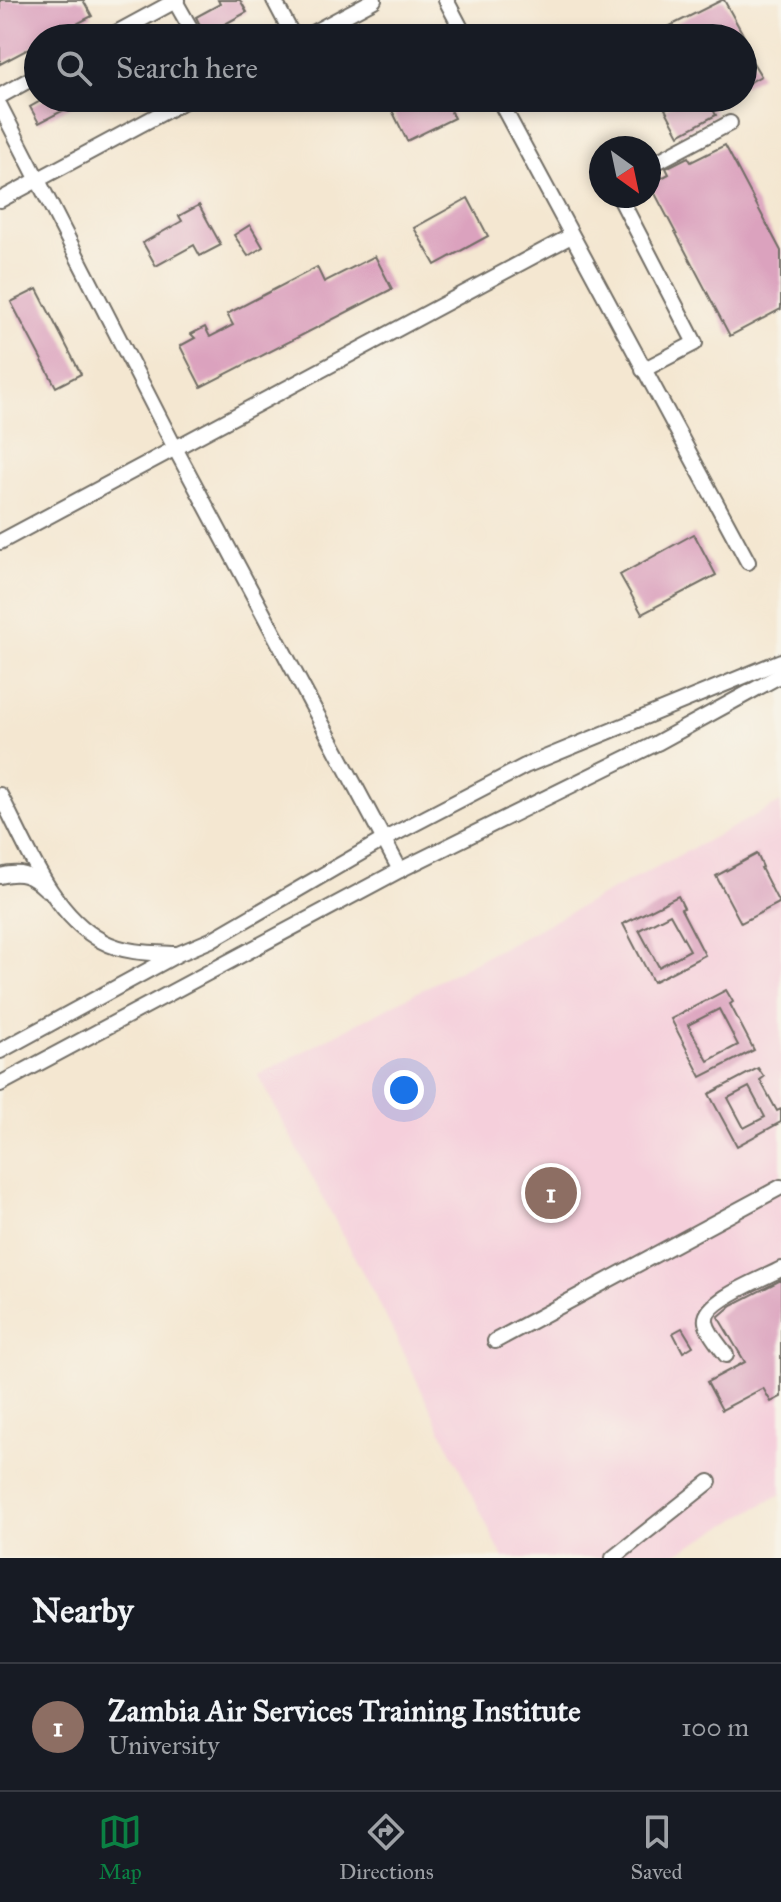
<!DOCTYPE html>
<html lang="en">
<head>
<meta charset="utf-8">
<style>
  body { margin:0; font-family:"IM FELL Great Primer",serif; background:#20242c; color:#f1f3f6 }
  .compass { position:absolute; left:589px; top:136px; width:72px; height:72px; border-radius:50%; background:#171b24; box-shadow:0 4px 12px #0003; rotate:147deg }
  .you { position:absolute; left:404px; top:1090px; width:28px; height:28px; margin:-20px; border:6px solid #fff; border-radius:50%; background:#1a73e8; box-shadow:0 0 0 12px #1a73e833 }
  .badge { display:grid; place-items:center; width:52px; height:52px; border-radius:50%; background:#0b8043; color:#fff; font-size:26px; font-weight:700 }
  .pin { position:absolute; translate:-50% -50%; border:4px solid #fff; box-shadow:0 2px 8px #0006 }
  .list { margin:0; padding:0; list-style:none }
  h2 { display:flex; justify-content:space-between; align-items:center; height:104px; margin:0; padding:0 32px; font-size:34px }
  h2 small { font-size:26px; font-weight:400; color:#9ea1a6 }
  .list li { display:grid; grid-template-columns:52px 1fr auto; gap:24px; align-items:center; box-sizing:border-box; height:128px; padding:0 32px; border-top:2px solid #363941 }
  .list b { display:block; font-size:30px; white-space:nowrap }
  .list p { margin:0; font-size:26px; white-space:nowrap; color:#9ea1a6 }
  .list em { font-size:26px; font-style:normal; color:#9ea1a6 }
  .icon { flex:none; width:44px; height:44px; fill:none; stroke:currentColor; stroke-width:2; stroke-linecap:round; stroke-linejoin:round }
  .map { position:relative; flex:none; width:781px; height:1558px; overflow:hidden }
  .search { position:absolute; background:#171b24; box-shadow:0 4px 12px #0003; left:24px; right:24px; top:24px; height:88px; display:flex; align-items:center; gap:20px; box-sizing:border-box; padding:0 28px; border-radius:44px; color:#9ea1a6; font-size:30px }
  .sheet { height:232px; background:#171b24 }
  nav { display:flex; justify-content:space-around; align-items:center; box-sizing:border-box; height:112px; border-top:2px solid #363941; background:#171b24; font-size:22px; color:#9ea1a6 }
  nav a { display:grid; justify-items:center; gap:4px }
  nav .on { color:#0b8043 }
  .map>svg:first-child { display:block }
  .built { fill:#f5cfdb }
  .building { fill:#dba2be; fill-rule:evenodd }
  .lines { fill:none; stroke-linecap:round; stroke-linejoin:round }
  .minor-casing { stroke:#716d65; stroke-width:18 }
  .minor { stroke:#fff; stroke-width:14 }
</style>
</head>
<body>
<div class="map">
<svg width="781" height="1558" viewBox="0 0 781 1558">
  <rect width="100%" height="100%" fill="#f7f3e8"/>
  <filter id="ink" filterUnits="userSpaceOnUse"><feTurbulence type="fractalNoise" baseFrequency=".0125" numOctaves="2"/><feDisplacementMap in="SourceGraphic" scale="16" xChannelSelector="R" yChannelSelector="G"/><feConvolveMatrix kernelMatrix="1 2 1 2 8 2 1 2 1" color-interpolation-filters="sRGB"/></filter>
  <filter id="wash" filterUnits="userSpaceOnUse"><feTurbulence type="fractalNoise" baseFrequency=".006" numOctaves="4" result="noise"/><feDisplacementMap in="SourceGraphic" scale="32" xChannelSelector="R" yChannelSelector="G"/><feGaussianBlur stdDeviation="1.8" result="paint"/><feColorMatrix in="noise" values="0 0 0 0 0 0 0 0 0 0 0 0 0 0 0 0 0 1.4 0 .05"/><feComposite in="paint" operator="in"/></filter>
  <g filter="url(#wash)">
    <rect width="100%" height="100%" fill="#f4e7d1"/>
    <polygon class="built" points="781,802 781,1494 668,1558 503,1558 383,1311 258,1075"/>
    <g id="blocks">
      <g class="building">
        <polygon points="0,0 83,0 92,16 50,38 38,38 38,44 0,64"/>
        <polygon points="218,0 240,0 247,12 205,35 196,17 220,4"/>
        <polygon points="722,0 724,0 745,38 666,38 662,30"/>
        <polygon points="752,61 761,76 743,86 743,66"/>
        <polygon points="46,98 87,98 39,123 30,107"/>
        <polygon points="386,98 444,98 454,118 407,141"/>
        <polygon points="567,98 602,98 575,113"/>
        <polygon points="684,98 722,98 710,104 716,115 679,135 665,109"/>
        <polygon points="725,145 781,251 781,309 730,336 650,184 669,174 666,168 688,157 691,162"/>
        <polygon points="468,198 488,236 435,265 414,228"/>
        <polygon points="199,205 221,245 200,256 194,245 156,266 143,243 182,221 179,216"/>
        <polygon points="250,225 263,247 248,256 234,235"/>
        <polygon points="375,256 392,289 201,387 180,346 195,338 191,334 205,327 210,337 233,325 227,314 317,267 324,282"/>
        <polygon points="37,289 81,374 56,387 11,302"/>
        <polygon points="694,534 716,575 642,614 620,575"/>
        <polygon points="757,854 763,867 761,868 779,903 741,923 716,876"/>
        <path d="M678,896L684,908L681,909L705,955L653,982L623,924ZM670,914L690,950L659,967L639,930Z"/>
        <path d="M726,990L733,1002L730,1004L754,1050L701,1077L671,1019ZM719,1009L738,1045L708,1061L688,1025Z"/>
        <path d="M758,1068L764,1077L760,1080L777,1111L781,1109V1122L737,1146L709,1094ZM749,1087L765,1117L744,1128L728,1098Z"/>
        <polygon points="781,1280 781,1397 771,1402 763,1388 722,1410 707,1382 745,1362 718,1317 732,1305"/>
        <polygon points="682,1328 693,1346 683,1352 673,1333"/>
      </g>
    </g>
  </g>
  <g filter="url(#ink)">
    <use href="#blocks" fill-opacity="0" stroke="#716d65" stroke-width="2"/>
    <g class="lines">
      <g class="minor-casing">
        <g id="minor">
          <polyline points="274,0 294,38"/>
          <polyline points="446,0 466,38"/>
          <polyline points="175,1 196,38"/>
          <polyline points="107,38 177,0"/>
          <polyline points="303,38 374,0"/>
          <polyline points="0,96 38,75"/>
          <polyline points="498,98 748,562"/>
          <polyline points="0,106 175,448 400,870"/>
          <polyline points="649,166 730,123"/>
          <polyline points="619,196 695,343 643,370"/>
          <polyline points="0,200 190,98"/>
          <polyline points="0,542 571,236"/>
          <path d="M0,795C26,844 51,914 102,941C124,953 150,953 175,954"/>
          <path d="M0,876C20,871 31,874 46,889"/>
          <polyline points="0,1051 178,954 211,940 383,840 525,766 781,661"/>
          <polyline points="0,1084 400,870 657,743 781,675"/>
          <polyline points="495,1341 781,1187"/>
          <path d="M726,1355C720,1346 708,1333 706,1322C702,1301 765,1278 781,1269"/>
          <polyline points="613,1558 709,1482"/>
        </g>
      </g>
      <use href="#minor" class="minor"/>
    </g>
  </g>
</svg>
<svg class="compass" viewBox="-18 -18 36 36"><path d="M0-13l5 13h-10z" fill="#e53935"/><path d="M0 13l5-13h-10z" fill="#9ea1a6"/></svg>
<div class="you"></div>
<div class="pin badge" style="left:551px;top:1193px;background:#8d6e63">1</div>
<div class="search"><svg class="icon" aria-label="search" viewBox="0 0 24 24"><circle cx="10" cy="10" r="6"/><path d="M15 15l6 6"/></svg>Search here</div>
</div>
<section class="sheet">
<h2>Nearby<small></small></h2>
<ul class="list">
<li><span class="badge" style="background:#8d6e63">1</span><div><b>Zambia Air Services Training Institute</b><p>University</p></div><em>100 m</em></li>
</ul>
</section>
<nav>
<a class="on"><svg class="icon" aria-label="map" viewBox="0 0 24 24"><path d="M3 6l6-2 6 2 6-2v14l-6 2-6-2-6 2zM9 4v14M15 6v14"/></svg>Map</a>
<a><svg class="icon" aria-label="directions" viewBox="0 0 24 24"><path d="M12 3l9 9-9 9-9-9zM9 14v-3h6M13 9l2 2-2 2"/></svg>Directions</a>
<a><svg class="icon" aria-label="saved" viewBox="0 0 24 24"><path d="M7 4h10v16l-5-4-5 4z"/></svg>Saved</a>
</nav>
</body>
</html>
